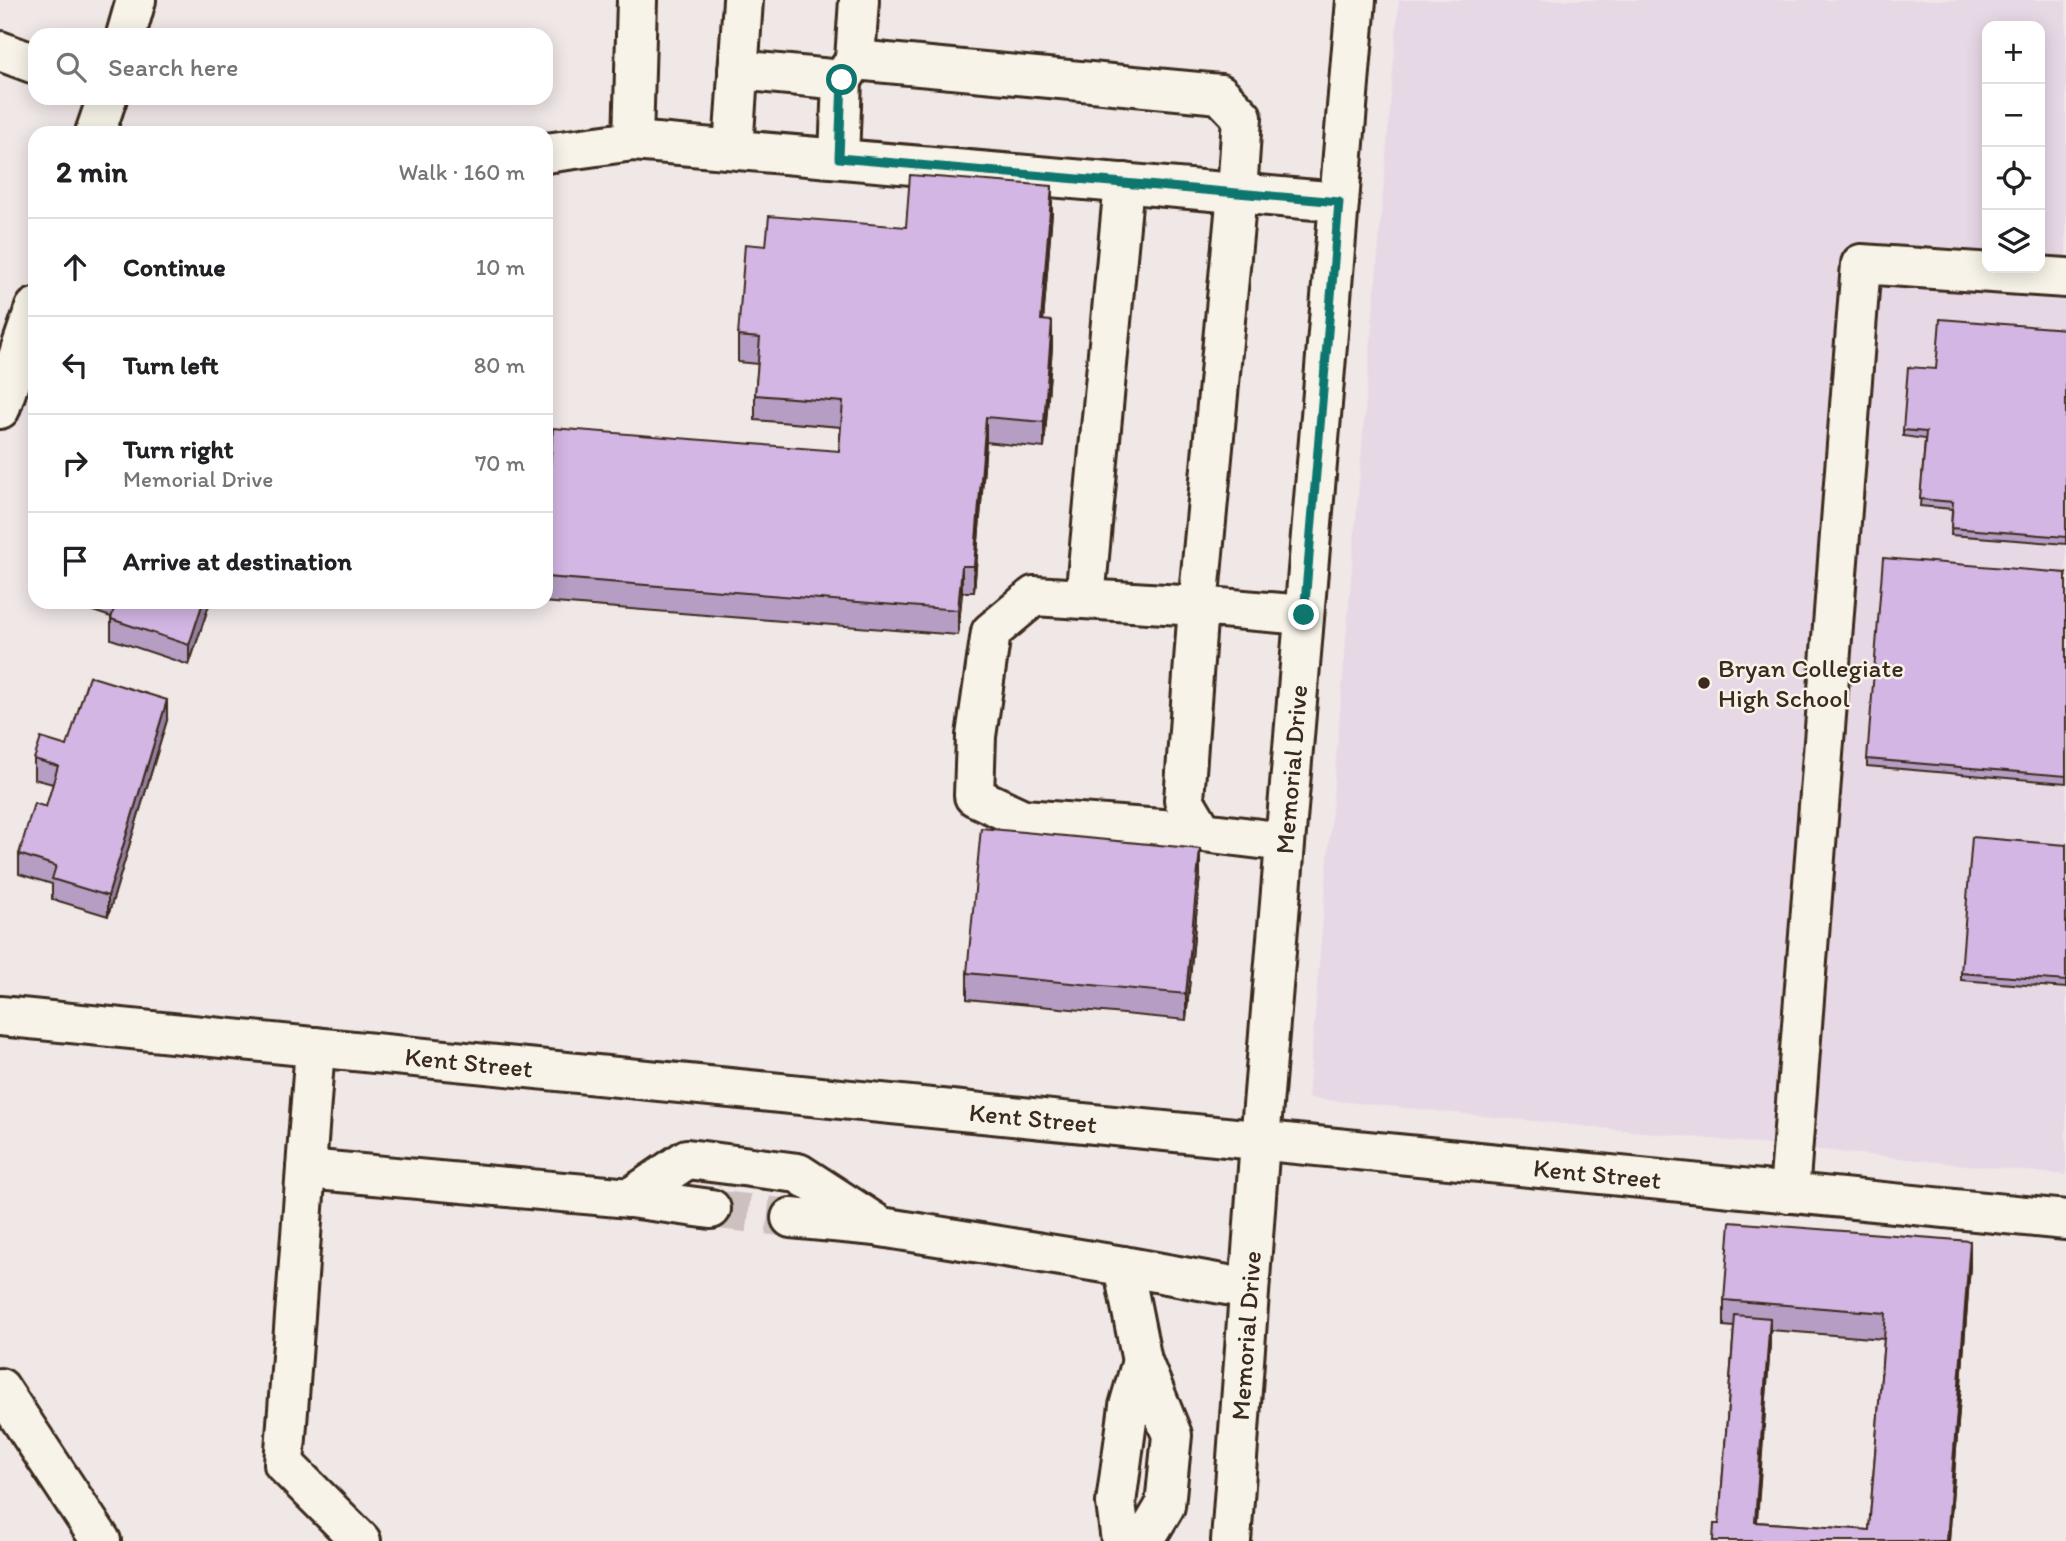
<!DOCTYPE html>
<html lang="en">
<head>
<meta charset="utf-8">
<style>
  body { margin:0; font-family:Itim,sans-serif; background:#f6f6f6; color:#202124 }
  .controls { position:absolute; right:21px; top:21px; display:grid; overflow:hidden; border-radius:14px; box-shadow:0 4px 18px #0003 }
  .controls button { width:63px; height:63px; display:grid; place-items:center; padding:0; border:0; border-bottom:2px solid #e0e0e0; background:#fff; color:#202124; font:35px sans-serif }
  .stop { position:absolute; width:21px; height:21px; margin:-16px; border:5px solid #0f766e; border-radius:50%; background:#fff }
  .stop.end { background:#0f766e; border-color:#fff; box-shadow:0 2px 7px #0008 }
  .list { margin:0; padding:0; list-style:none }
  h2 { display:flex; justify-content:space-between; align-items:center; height:91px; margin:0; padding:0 28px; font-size:30px }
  h2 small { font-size:23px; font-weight:400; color:#757577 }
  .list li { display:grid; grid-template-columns:46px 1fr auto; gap:21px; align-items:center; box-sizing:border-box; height:98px; padding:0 28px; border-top:2px solid #e0e0e0 }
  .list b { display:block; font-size:26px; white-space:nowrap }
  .list p { margin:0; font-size:23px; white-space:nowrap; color:#757577 }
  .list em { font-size:23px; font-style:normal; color:#757577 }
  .icon { flex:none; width:38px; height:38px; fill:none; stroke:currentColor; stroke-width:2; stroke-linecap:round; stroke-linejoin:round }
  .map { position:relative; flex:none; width:2066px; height:1541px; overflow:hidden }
  .search { position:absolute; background:#fff; box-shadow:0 4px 18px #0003; left:28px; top:28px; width:525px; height:77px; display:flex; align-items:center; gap:18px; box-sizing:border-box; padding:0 24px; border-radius:21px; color:#757577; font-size:26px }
  .panel { position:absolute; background:#fff; box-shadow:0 4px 18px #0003; left:28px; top:126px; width:525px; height:483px; border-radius:21px }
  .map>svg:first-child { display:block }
  .built { fill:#e7d8e6; fill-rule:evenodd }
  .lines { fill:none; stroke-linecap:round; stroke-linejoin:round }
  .minor-tunnel { stroke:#ccc1bf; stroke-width:38; stroke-dasharray:38 19; stroke-linecap:butt }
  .minor-casing { stroke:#3b2a1e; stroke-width:44 }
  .minor { stroke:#f7f3e8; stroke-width:38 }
  .wall { fill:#b59dc3; stroke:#3b2a1e; stroke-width:2; fill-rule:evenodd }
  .shaded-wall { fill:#947f9f; stroke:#3b2a1e; stroke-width:2 }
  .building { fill:#d3b6e3; stroke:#3b2a1e; stroke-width:2 }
  .route { stroke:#0f766e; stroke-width:9 }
  .poi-dot { fill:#3b2a1e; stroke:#f7f3e8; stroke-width:2.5 }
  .labels { text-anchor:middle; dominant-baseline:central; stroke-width:5; stroke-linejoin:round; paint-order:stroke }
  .poi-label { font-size:26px; fill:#3b2a1e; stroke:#f7f3e8; text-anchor:start }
  .street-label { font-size:26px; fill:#3b2a1e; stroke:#f7f3e8 }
</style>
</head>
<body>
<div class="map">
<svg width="2066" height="1541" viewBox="0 0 2066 1541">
  <rect width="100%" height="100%" fill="#f0e7e7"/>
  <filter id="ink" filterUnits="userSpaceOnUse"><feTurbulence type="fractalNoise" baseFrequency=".0143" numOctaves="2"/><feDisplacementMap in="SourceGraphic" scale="14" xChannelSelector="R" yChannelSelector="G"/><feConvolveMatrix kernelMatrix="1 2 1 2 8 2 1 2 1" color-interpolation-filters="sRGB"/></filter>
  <g filter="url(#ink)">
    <path class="built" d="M1399,0H2066V1175L1308,1098ZM1987,26H2040V268H1987Z"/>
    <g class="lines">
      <polyline class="minor-tunnel" points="711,1209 791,1218"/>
      <g class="minor-casing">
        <g id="minor">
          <polyline points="859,0 855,60 1220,94 1242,117 1237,193 1198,606 1184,800 1203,832 1285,842"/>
          <polyline points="126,35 136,0"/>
          <polyline points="0,51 35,64"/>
          <polyline points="738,70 842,80 855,60"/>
          <polyline points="95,133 107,98"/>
          <polyline points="633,141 637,0"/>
          <polyline points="733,149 743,0"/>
          <polyline points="546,153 633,141 1339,202"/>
          <polyline points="839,158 842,80"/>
          <polyline points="0,409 35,308"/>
          <polyline points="1085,599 1124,183"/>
          <polyline points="1203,832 1023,819 974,796 976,736 991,632 1034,596 1198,606 1304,615"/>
          <path id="s1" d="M0,1016L2066,1220"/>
          <polyline points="315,1047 284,1464 361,1541"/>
          <polyline points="306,1169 630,1198 687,1159 798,1173 881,1227 1123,1266 1249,1289"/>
          <polyline points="1789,1193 1861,264 2066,278"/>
          <polyline points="630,1198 711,1209"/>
          <polyline points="791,1218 876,1226"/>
          <polyline points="1123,1266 1142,1361 1172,1435 1165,1506 1144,1541"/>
          <polyline points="0,1388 101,1541"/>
          <polyline points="1121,1541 1116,1503 1129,1406 1142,1361"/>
          <path id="s2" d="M1231,1541L1260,1141L1356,0"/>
        </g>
      </g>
      <use href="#minor" class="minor"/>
    </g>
    <g class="wall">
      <polygon points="1052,212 1043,321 1052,347 1044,448 986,442 974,592 962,592 958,635 542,602 546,602 546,522 839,451 841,427 755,420 755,395 758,364 738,362 738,336 766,246 906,227"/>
      <polygon points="2066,329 2066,544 1951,535 1952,509 1920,506 1925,439 1903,436 1903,430 1936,369"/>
      <polygon points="2066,573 2066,783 1867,766 1867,759"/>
      <polygon points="90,602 210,602 189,665 111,639 111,617 90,610"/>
      <polygon points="167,720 108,916 52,899 52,884 19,874 19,854 46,807 53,784 34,779 34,759 67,746"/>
      <polygon points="2066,845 2066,988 1961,980 1961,973"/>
      <polygon points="1200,875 1186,1020 967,999 967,973"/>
      <path d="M1970,1266L1949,1541H1713L1719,1524L1734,1327L1724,1326V1300ZM1770,1330L1884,1339L1869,1530L1757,1522L1770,1344Z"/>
    </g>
    <g class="shaded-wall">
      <polygon points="1052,186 1052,212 1041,346 1041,320"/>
      <polygon points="1052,321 1052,347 1044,448 1044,422"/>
      <polygon points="986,417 986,442 974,592 974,566"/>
      <polygon points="962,566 962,592 958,635 958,610"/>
      <polygon points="203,602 210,602 189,665 189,645"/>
      <polygon points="167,700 167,720 108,916 108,896"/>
      <polygon points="1200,849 1200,875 1186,1020 1186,994"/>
      <polygon points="1970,1241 1970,1266 1949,1541 1947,1541"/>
      <polygon points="1770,1318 1770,1344 1755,1541 1755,1522"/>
    </g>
    <g class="building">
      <polygon points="910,175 1052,186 1041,320 1052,321 1044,422 986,417 974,566 962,566 958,610 546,577 546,522 553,428 839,451 843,402 755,395 760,338 738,336 745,244 766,246 769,216 906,227"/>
      <polygon points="1940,319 2066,329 2066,537 1951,528 1953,502 1920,499 1926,432 1903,430 1908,367 1936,369"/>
      <polygon points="1883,558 2066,573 2066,776 1867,759"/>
      <polygon points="116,602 203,602 189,645 111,619"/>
      <polygon points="89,676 167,700 108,896 52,879 56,866 19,854 34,803 46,807 58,766 34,759 41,738 67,746"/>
      <polygon points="981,828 1200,849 1186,994 967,973"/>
      <polygon points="1972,837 2066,845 2066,981 1961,973"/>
      <polygon points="1730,1222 1970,1241 1947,1541 1713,1541 1714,1524 1719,1524 1735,1315 1770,1318 1755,1522 1869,1530 1886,1313 1724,1300"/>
    </g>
  </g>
  <g class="lines" filter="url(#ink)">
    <polyline class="route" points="842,80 839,158 1339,202 1304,615"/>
  </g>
  <circle class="poi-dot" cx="1704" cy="683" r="7"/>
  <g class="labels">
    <g class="poi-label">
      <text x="1718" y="668">Bryan Collegiate<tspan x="1718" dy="30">High School</tspan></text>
    </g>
    <g class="street-label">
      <text stroke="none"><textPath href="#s2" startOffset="774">Memorial Drive</textPath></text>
      <text stroke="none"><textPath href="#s1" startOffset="471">Kent Street</textPath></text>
      <text stroke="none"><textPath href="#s1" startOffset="1038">Kent Street</textPath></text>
      <text stroke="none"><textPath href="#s1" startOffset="1605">Kent Street</textPath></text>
      <text stroke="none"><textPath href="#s2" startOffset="206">Memorial Drive</textPath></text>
    </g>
  </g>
</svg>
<div class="controls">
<button>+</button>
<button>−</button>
<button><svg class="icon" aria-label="locate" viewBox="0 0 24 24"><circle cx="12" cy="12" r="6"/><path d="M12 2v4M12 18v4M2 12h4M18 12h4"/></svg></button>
<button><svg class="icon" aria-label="layers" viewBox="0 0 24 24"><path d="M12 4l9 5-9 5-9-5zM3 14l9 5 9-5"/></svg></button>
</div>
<div class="stop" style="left:842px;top:80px"></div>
<div class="stop end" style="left:1304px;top:615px"></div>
<div class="search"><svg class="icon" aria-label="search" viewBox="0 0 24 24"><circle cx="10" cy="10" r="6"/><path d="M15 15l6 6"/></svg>Search here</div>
<section class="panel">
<h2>2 min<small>Walk · 160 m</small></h2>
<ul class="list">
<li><svg class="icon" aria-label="ahead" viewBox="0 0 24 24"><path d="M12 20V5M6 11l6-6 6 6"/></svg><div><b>Continue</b></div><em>10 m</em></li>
<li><svg class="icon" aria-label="left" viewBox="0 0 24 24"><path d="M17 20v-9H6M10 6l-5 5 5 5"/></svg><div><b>Turn left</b></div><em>80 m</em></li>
<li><svg class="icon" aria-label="right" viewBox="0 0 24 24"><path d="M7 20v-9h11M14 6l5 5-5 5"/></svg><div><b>Turn right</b><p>Memorial Drive</p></div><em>70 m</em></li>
<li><svg class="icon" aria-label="arrive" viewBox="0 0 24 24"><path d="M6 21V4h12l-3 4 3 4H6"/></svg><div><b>Arrive at destination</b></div></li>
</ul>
</section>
</div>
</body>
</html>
